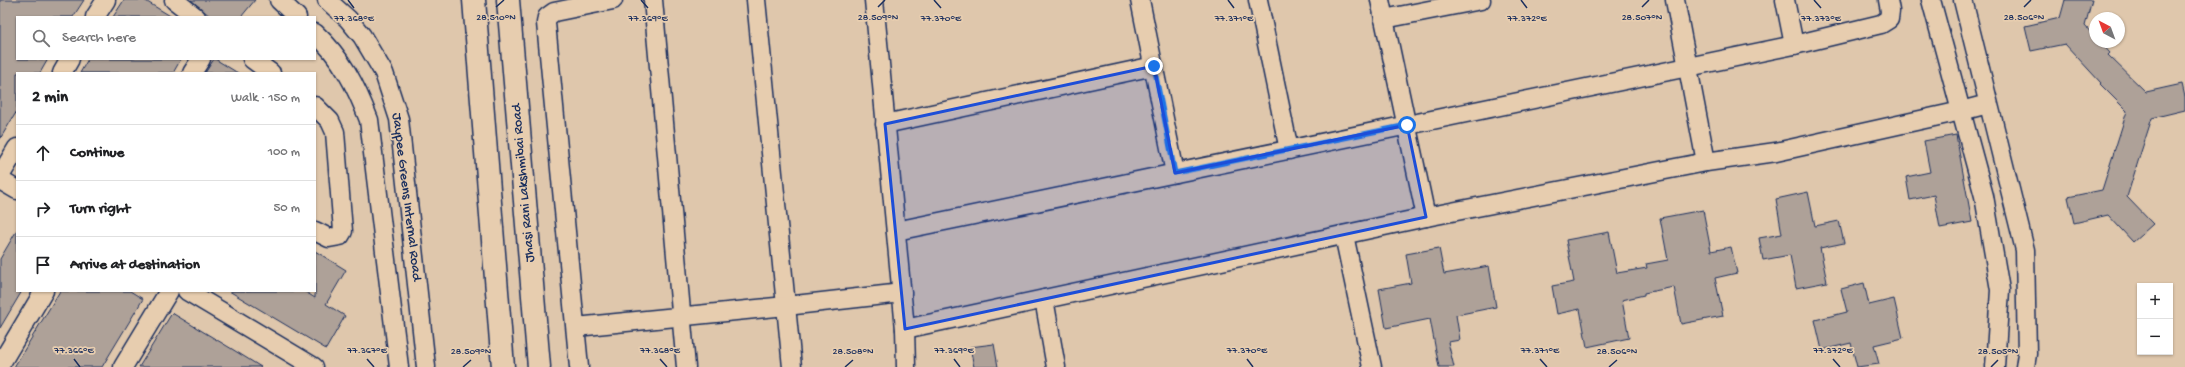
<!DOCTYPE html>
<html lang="en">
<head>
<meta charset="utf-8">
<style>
  body { margin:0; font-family:"Gochi Hand",sans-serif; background:#f6f6f6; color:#202124 }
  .controls { position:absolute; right:12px; bottom:12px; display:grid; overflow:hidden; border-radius:0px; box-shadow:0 1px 3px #0004 }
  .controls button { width:36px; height:36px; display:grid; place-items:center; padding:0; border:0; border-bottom:1px solid #e0e0e0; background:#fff; color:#202124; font:20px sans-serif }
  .compass { position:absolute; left:2089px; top:12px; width:36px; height:36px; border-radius:50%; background:#fff; box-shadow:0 1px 3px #0004; rotate:319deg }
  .stop { position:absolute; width:12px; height:12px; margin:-9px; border:3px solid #1a73e8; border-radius:50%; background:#fff }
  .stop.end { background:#1a73e8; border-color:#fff; box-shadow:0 1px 4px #0008 }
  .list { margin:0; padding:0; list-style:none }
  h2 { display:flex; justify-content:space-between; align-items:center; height:52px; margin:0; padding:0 16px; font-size:17px }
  h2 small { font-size:13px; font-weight:400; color:#757577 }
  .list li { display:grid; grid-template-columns:26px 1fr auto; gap:12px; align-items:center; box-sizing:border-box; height:56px; padding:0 16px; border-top:1px solid #e0e0e0 }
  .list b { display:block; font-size:15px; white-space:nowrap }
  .list em { font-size:13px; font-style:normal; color:#757577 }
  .icon { flex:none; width:22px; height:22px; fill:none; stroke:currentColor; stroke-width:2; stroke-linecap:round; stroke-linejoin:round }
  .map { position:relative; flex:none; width:2185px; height:367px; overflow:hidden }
  .search { position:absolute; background:#fff; box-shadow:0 1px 3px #0004; left:16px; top:16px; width:300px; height:44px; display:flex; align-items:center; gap:10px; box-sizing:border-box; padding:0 14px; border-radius:0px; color:#757577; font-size:15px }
  .panel { position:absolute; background:#fff; box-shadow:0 1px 3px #0004; left:16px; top:72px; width:300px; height:220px; border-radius:0px }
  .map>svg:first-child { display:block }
  .building { fill:#aea198; stroke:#1b2f5e }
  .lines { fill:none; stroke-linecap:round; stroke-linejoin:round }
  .street-casing { stroke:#1b2f5e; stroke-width:21 }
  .secondary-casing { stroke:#1b2f5e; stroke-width:25 }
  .street { stroke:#e7cdaf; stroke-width:18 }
  .secondary { stroke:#e7cdaf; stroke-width:22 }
  .route { stroke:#1a73e8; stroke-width:5 }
  .marked { fill:#1d4ed8; fill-opacity:0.2; stroke:#1d4ed8; stroke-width:3; stroke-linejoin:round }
  .ticks { fill:none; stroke:#1b2f5e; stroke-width:1.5 }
  .labels { text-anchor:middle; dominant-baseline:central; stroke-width:3.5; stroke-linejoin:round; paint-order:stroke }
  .street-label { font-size:14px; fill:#1b2f5e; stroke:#e7cdaf }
  .ticks-label { font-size:10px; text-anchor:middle; fill:#1b2f5e; stroke:#e7cdaf; stroke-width:3.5; stroke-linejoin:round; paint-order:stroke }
</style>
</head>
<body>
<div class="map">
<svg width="2185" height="367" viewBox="0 0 2185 367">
  <rect width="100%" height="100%" fill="#dfc7ac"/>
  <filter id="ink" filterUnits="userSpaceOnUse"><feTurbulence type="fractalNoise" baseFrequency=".025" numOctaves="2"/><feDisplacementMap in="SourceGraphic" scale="8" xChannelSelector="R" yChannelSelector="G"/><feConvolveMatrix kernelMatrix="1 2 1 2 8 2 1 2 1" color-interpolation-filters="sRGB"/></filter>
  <g filter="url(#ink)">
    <g class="building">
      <polygon points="0,0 84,0 73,17 17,17 17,59 48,59 40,73 17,73 17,111 0,139"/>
      <polygon points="124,0 144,0 172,17 113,17"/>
      <polygon points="191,0 255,0 241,17 211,17"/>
      <polygon points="2065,0 2092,0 2085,26 2095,37 2095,42 2100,42 2110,53 2108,55 2146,92 2182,84 2185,97 2185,110 2152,118 2141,152 2127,197 2153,224 2133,242 2108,215 2074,223 2068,197 2102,190 2127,111 2100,84 2101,83 2065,44 2031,51 2025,26 2060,18"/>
      <polygon points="88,59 181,59 173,73 80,73"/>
      <polygon points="214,59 215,59 238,73 205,73"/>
      <polygon points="1956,135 1972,222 1940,228 1934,195 1910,200 1906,177 1930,172 1924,141"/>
      <polygon points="1808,192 1815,226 1839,221 1844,243 1820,248 1827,282 1796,288 1790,255 1763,260 1759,238 1782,234 1776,199"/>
      <polygon points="1703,210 1711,251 1731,247 1737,273 1715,278 1723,316 1681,324 1674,287 1644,293 1644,295 1622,300 1629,338 1587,347 1580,309 1557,314 1552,286 1574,282 1566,240 1609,232 1617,273 1647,268 1646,264 1668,260 1660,218"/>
      <polygon points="17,230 17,291 22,291 0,328 0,259"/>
      <polygon points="1439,248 1444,274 1489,266 1496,307 1456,315 1460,340 1448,342 1454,367 1439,367 1430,319 1386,328 1379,289 1411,283 1406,254"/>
      <polygon points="315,251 346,270 326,304 345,316 326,349 229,291 304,291 315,298"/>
      <polygon points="1864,283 1869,305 1894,299 1903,338 1874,345 1879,364 1857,367 1851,343 1822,350 1815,320 1847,312 1841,289"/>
      <polygon points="60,291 130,291 143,299 102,367 14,367"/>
      <polygon points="172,313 232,349 261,367 139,367"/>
      <polygon points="994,344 998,367 974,367 970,347"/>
    </g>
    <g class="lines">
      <g class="street-casing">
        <g id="street">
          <polyline points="174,0 196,17"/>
          <polyline points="279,0 297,17"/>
          <polyline points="327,0 348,19 362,36 384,73 399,119 426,367"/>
          <polyline points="653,0 686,367"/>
          <polyline points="756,0 792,367"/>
          <polyline points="874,0 905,329 906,367"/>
          <polyline points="1140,0 1175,173"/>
          <polyline points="1258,0 1289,150"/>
          <polyline points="1380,0 1426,217"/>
          <polyline points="1675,0 1706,162"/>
          <polyline points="1785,0 1794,45"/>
          <polyline points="1931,0 1984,196 2000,290 1995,367"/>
          <polyline points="1963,0 2025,250 2027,354 2025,367"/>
          <polyline points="95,17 106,0"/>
          <polyline points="1384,19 1481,0"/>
          <path d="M315,33C342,58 356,86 369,120L399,367"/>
          <polyline points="252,59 271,73"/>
          <polyline points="62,73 70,59"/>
          <polyline points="192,73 201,59"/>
          <polyline points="315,106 330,121 335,132 343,231 340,236 329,238 315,231"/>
          <polyline points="885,124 1154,66"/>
          <polyline points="0,176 17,148"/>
          <polyline points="0,180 17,190"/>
          <polyline points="896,231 1794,45 1881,24 1889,19 1890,11 1888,0"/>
          <polyline points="1344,235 1372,367"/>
          <polyline points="187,291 314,367"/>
          <polyline points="1044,299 1056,367"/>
          <polyline points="576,327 786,306 902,293"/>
          <polyline points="905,329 1426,217 1706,162 1776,152 1961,111 1988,104"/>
          <polyline points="0,365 44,291"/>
          <polyline points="123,367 169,291"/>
          <polyline points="579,367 546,23 547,17 554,12 613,0"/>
        </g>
      </g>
      <g class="secondary-casing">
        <g id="secondary">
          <polyline points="474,0 503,367"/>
          <polyline points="508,0 539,367"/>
        </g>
      </g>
      <use href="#street" class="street"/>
      <use href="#secondary" class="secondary"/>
    </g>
  </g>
  <g class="lines" filter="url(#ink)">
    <polyline class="route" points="1154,66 1175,173 1407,125"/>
  </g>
  <path class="marked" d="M1154,66L1175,173L1407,125L1426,217L905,329L885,124Z"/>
  <path class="ticks" d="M348,0L354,8M641,0L648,8M934,0L941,8M1228,0L1234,8M1521,0L1527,8M1814,0L1821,8M496,7L504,0M878,7L885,0M1642,7L1649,0M2024,7L2031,0M74,359L80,367M367,359L374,367M660,359L667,367M954,359L960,367M1247,359L1253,367M1540,359L1547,367M1833,359L1840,367M463,367L471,360M845,367L853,360M1609,367L1617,360M1991,367L1998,360"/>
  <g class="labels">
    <g class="street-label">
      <text transform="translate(524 183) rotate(-95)">Jhasi Rani Lakshmibai Road</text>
      <text transform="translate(406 197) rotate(83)">Jaypee Greens Internal Road</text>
    </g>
  </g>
  <g class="ticks-label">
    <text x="496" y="20">28.510°N</text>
    <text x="878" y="20">28.509°N</text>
    <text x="1642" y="20">28.507°N</text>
    <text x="2024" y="20">28.506°N</text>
    <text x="354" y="21">77.368°E</text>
    <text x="648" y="21">77.369°E</text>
    <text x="941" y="21">77.370°E</text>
    <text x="1234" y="21">77.371°E</text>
    <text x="1527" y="21">77.372°E</text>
    <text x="1821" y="21">77.373°E</text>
    <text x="74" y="353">77.366°E</text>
    <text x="367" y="353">77.367°E</text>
    <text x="660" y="353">77.368°E</text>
    <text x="954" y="353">77.369°E</text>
    <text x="1247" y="353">77.370°E</text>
    <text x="1540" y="353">77.371°E</text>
    <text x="1833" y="353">77.372°E</text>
    <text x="471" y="354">28.509°N</text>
    <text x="853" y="354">28.508°N</text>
    <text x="1617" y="354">28.506°N</text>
    <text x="1998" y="354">28.505°N</text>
  </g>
</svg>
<div class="controls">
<button>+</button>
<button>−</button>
</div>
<svg class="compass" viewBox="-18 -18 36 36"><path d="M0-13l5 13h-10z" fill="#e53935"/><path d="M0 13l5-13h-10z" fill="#757577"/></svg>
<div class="stop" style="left:1407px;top:125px"></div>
<div class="stop end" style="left:1154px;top:66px"></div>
<div class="search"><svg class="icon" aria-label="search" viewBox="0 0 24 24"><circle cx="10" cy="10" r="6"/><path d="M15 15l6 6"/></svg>Search here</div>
<section class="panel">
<h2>2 min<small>Walk · 150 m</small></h2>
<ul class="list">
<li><svg class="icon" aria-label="ahead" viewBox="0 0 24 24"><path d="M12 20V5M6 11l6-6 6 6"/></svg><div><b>Continue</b></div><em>100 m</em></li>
<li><svg class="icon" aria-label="right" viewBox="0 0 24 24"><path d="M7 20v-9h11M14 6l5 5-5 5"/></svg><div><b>Turn right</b></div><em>50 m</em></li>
<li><svg class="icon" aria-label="arrive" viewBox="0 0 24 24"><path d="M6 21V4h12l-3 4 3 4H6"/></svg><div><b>Arrive at destination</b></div></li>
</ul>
</section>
</div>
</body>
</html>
